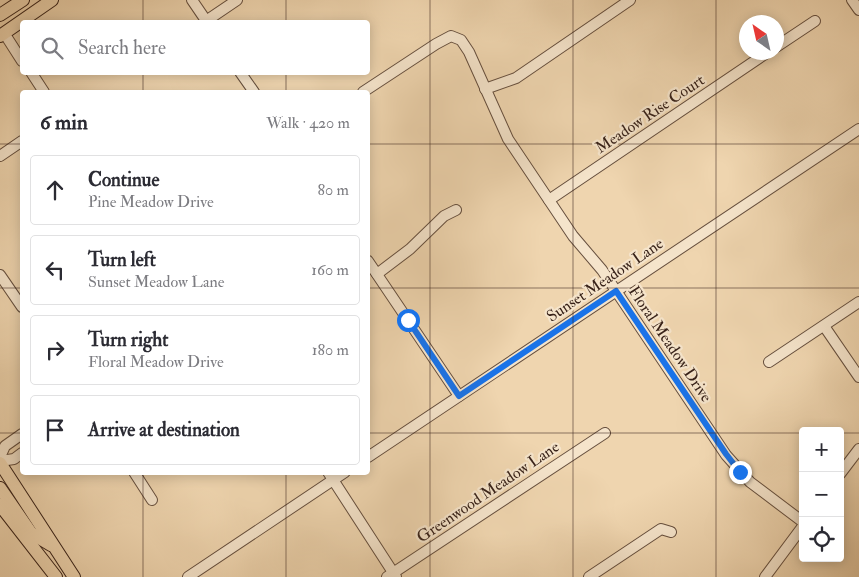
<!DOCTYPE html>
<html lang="en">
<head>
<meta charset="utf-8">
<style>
  body { margin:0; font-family:"IM FELL Double Pica",serif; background:#f2f2f3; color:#2b2b33 }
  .controls { position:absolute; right:15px; bottom:15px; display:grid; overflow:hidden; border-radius:5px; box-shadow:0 2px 12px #0003 }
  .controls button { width:45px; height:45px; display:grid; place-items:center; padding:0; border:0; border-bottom:1px solid #e1e1e2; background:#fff; color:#2b2b33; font:25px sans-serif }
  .compass { position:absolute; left:739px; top:15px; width:45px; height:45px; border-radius:50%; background:#fff; box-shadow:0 2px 12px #0003; rotate:326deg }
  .stop { position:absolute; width:15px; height:15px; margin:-11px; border:4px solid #1a73e8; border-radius:50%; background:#fff }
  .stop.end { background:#1a73e8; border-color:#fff; box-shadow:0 1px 5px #0008 }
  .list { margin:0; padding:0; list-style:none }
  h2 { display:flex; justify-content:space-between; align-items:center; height:65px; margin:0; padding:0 20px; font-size:21px }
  h2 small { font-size:16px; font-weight:400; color:#7c7c81 }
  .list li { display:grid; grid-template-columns:32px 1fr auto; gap:15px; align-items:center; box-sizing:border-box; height:70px; margin:0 10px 10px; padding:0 10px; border:1px solid #e1e1e2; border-radius:5px }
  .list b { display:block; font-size:19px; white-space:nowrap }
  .list p { margin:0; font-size:16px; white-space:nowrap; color:#7c7c81 }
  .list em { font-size:16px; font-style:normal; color:#7c7c81 }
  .icon { flex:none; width:28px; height:28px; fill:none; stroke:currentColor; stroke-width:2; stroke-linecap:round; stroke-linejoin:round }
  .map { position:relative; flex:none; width:859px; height:577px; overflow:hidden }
  .search { position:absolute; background:#fff; box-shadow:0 2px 12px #0003; left:20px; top:20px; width:350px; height:55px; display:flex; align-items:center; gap:12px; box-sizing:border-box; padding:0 18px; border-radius:5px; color:#7c7c81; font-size:19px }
  .panel { position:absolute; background:#fff; box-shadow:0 2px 12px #0003; left:20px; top:90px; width:350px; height:385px; border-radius:5px }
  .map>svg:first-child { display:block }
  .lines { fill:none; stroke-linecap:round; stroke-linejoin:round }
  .minor-casing { stroke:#664f3e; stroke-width:12 }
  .major-casing { stroke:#382219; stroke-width:14 }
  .minor { stroke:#f5e4cb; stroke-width:10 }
  .major { stroke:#efd5af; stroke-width:12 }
  .route { stroke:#1a73e8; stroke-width:6 }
  .grid { fill:none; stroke:#382219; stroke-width:1; stroke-opacity:0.55 }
  .labels { text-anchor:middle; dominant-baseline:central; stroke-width:4.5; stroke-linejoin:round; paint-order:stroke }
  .street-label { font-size:16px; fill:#382219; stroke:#f5e4cb }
</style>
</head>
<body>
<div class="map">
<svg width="859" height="577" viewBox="0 0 859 577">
  <rect width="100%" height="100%" fill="#efd5af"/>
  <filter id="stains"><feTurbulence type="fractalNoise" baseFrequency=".004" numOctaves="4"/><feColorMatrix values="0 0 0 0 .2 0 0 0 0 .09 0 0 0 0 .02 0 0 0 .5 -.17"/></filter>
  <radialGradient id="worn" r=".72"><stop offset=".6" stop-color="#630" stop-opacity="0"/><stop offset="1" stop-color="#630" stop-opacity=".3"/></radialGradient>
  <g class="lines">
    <g class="minor-casing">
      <g id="minor">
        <polyline points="192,0 207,22"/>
        <polyline points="852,0 859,10"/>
        <polyline points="206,21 237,0"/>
        <polyline points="4,33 22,61"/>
        <polyline points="776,47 815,21"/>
        <polyline points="31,72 44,92"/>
        <polyline points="240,72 254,92"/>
        <polyline points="485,89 516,78 630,0"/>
        <polyline points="363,92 436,44 451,36 461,40 469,52 508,139 573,236 602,270 726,455 750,482 803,522"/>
        <polyline points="0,156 22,141"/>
        <polyline points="549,200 768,52"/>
        <polyline points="368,261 459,396"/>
        <polyline points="377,274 410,249 444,216 456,210"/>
        <polyline points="0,275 22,307"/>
        <polyline points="824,326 859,377"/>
        <polyline points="769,362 859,302"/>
        <polyline points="0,457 5,446 22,434"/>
        <polyline points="368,457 859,129"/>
        <polyline points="0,461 14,459 22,453"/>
        <polyline points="134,472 152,500"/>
        <polyline points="328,472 396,577"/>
        <polyline points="840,474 859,449"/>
        <polyline points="188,577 345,472"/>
        <polyline points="387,577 605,433"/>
        <polyline points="589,577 661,529 671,532"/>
        <polyline points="765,577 803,526"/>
      </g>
    </g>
    <g class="major-casing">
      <g id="major">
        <polyline points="0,15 23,0"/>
        <polyline points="0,36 52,0"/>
        <polyline points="0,463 74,577"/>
        <polyline points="0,488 31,533 51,545"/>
        <polyline points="0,505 56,577"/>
      </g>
    </g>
    <use href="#minor" class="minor"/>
    <use href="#major" class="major"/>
  </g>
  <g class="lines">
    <polyline class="route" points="408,320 459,396 616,291 726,454 740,472"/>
  </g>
  <path class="grid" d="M143,0V22M286,0V22M430,0V577M573,0V577M716,0V577M143,72V92M286,72V92M0,144H22M368,144H859M0,288H22M368,288H859M0,433H22M368,433H803M840,433H859M143,472V577M286,472V577"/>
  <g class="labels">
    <g class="street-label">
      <text transform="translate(650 114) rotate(-34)">Meadow Rise Court</text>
      <text transform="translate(605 280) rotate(-34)">Sunset Meadow Lane</text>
      <text transform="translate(670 344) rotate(56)">Floral Meadow Drive</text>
      <text transform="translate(488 492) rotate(-34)">Greenwood Meadow Lane</text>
    </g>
  </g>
  <rect width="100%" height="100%" filter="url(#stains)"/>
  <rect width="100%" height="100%" fill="url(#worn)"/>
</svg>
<div class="controls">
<button>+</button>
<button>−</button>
<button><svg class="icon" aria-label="locate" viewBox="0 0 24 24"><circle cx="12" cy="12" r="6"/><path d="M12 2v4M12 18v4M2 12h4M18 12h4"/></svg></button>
</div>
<svg class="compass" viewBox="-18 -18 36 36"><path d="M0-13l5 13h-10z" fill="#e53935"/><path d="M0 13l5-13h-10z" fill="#7c7c81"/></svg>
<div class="stop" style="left:408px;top:320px"></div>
<div class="stop end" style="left:740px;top:472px"></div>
<div class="search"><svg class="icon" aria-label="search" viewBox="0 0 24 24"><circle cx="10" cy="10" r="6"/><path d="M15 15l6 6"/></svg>Search here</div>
<section class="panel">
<h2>6 min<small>Walk · 420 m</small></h2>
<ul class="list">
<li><svg class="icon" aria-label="ahead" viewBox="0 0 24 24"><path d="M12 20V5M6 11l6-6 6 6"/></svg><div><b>Continue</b><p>Pine Meadow Drive</p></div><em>80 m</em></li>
<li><svg class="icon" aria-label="left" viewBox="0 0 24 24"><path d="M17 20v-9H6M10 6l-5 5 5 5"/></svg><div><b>Turn left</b><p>Sunset Meadow Lane</p></div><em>160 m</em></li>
<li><svg class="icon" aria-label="right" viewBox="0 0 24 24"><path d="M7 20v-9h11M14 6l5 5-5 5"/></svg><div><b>Turn right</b><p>Floral Meadow Drive</p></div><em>180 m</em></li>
<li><svg class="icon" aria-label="arrive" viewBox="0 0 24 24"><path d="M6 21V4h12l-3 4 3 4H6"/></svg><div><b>Arrive at destination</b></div></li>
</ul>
</section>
</div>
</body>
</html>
